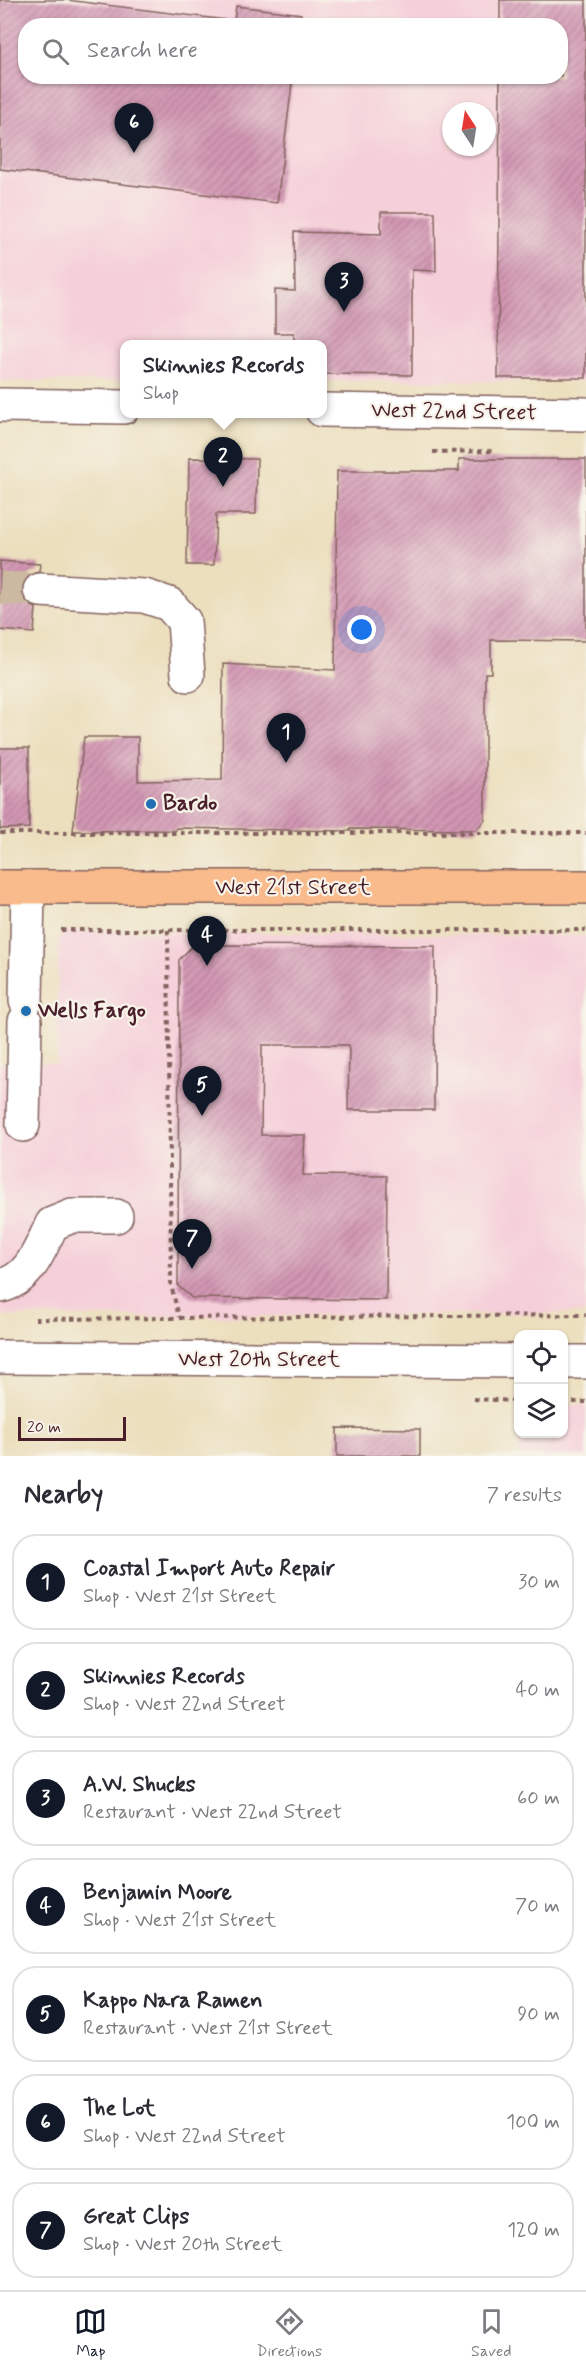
<!DOCTYPE html>
<html lang="en">
<head>
<meta charset="utf-8">
<style>
  body { margin:0; font-family:Mynerve,sans-serif; background:#f2f2f3; color:#2b2b33 }
  .controls { position:absolute; right:18px; bottom:18px; display:grid; overflow:hidden; border-radius:12px; box-shadow:0 2px 4px #0004 }
  .controls button { width:54px; height:54px; display:grid; place-items:center; padding:0; border:0; border-bottom:2px solid #e1e1e2; background:#fff; color:#2b2b33; font:30px sans-serif }
  .compass { position:absolute; left:442px; top:102px; width:54px; height:54px; border-radius:50%; background:#fff; box-shadow:0 2px 4px #0004; rotate:348deg }
  .scale { position:absolute; left:18px; bottom:15px; width:108px; box-sizing:border-box; padding-left:6px; border:3px solid #4a1f2b; border-top:0; font-size:16px; line-height:21px; white-space:nowrap; color:#4a1f2b; -webkit-text-stroke:4px #f7f3e8; paint-order:stroke }
  .you { position:absolute; left:362px; top:630px; width:21px; height:21px; margin:-15px; border:4px solid #fff; border-radius:50%; background:#1a73e8; box-shadow:0 0 0 9px #1a73e833 }
  .badge { display:grid; place-items:center; width:39px; height:39px; border-radius:50%; background:#111827; color:#fff; font-size:20px; font-weight:700 }
  .pin { position:absolute; translate:-50% -50px; filter:drop-shadow(0 2px 3px #0008) }
  .pin::after { content:''; position:absolute; top:32px; width:21px; height:18px; background:inherit; clip-path:polygon(0 0,100% 0,50% 100%) }
  .popup { position:absolute; left:120px; top:340px; width:207px; height:78px; box-sizing:border-box; display:grid; place-content:center; border-radius:12px; background:#fff; filter:drop-shadow(0 2px 4px #0005); font-size:20px; white-space:nowrap; color:#7c7c81 }
  .popup b { font-size:22px; color:#2b2b33 }
  .popup::after { content:''; position:absolute; left:50%; top:100%; margin-left:-12px; border:12px solid transparent; border-top-color:#fff }
  .list { margin:0; padding:0; list-style:none }
  h2 { display:flex; justify-content:space-between; align-items:center; height:78px; margin:0; padding:0 24px; font-size:26px }
  h2 small { font-size:20px; font-weight:400; color:#7c7c81 }
  .list li { display:grid; grid-template-columns:39px 1fr auto; gap:18px; align-items:center; box-sizing:border-box; height:96px; margin:0 12px 12px; padding:0 12px; border:2px solid #e1e1e2; border-radius:24px }
  .list b { display:block; font-size:22px; white-space:nowrap }
  .list p { margin:0; font-size:20px; white-space:nowrap; color:#7c7c81 }
  .list em { font-size:20px; font-style:normal; color:#7c7c81 }
  .icon { flex:none; width:33px; height:33px; fill:none; stroke:currentColor; stroke-width:2; stroke-linecap:round; stroke-linejoin:round }
  .map { position:relative; flex:none; width:586px; height:1456px; overflow:hidden }
  .search { position:absolute; background:#fff; box-shadow:0 2px 4px #0004; left:18px; right:18px; top:18px; height:66px; display:flex; align-items:center; gap:15px; box-sizing:border-box; padding:0 21px; border-radius:24px; color:#7c7c81; font-size:22px }
  .sheet { height:834px; background:#fff }
  nav { display:flex; justify-content:space-around; align-items:center; box-sizing:border-box; height:84px; border-top:2px solid #e1e1e2; background:#fff; font-size:16px; color:#7c7c81 }
  nav a { display:grid; justify-items:center; gap:3px }
  nav .on { color:#111827 }
  .map>svg:first-child { display:block }
  .built { fill:#f5cfd9; fill-rule:evenodd }
  .building { fill:url(#building-hatch) }
  .lines { fill:none; stroke-linecap:round; stroke-linejoin:round }
  .minor-tunnel { stroke:#ccb9a1; stroke-width:33; stroke-dasharray:33 16; stroke-linecap:butt }
  .minor-casing { stroke:#83625e; stroke-width:36 }
  .major-casing { stroke:#83625e; stroke-width:36 }
  .path { stroke:#83625e; stroke-width:4; stroke-dasharray:4.5 4.5; stroke-linecap:butt }
  .minor { stroke:#fff; stroke-width:33 }
  .major { stroke:#fabb8c; stroke-width:33 }
  .poi-dot { fill:#1f6fb2; stroke:#f7f3e8; stroke-width:2 }
  .labels { text-anchor:middle; dominant-baseline:central; stroke-width:4.5; stroke-linejoin:round; paint-order:stroke }
  .street-label { font-size:22px; fill:#4a1f2b; stroke:#f7f3e8 }
  .poi-label { font-size:22px; font-weight:bold; fill:#4a1f2b; stroke:#f7f3e8; text-anchor:start }
</style>
</head>
<body>
<div class="map">
<svg width="586" height="1456" viewBox="0 0 586 1456">
  <defs>
    <pattern id="building-hatch" width="6" height="6" patternUnits="userSpaceOnUse" patternTransform="scale(1.5)"><rect width="6" height="6" fill="#d397b4"/><path d="M-1 1l2-2M0 6l6-6M5 7l2-2" fill="none" stroke="#ad7b93"/></pattern>
  </defs>
  <rect width="100%" height="100%" fill="#f7f3e8"/>
  <filter id="ink" filterUnits="userSpaceOnUse"><feTurbulence type="fractalNoise" baseFrequency=".0167" numOctaves="2"/><feDisplacementMap in="SourceGraphic" scale="12" xChannelSelector="R" yChannelSelector="G"/><feConvolveMatrix kernelMatrix="1 2 1 2 8 2 1 2 1" color-interpolation-filters="sRGB"/></filter>
  <filter id="wash" filterUnits="userSpaceOnUse"><feTurbulence type="fractalNoise" baseFrequency=".008" numOctaves="4" result="noise"/><feDisplacementMap in="SourceGraphic" scale="24" xChannelSelector="R" yChannelSelector="G"/><feGaussianBlur stdDeviation="1.35" result="paint"/><feColorMatrix in="noise" values="0 0 0 0 0 0 0 0 0 0 0 0 0 0 0 0 0 1.4 0 .05"/><feComposite in="paint" operator="in"/></filter>
  <g filter="url(#wash)">
    <rect width="100%" height="100%" fill="#ecdfbe"/>
    <g class="built">
      <path d="M0,0H586V381H322V344H124V381H0ZM26,26H560V76H26ZM451,111H487V147H451Z"/>
      <polygon points="64,931 586,936 586,1313 179,1317 0,1316 0,1064 57,1063 58,940"/>
      <polygon points="564,1405 586,1405 586,1456 519,1456 519,1434 564,1434"/>
    </g>
    <g id="blocks">
      <g class="building">
        <polygon points="0,0 66,0 234,21 236,6 301,14 299,26 26,26 26,76 293,76 277,203 0,169"/>
        <polygon points="500,0 586,0 586,378 498,378 500,76 561,76 561,26 500,26"/>
        <polygon points="381,212 435,212 436,271 412,270 412,375 322,374 322,345 294,345 294,333 275,333 275,290 295,291 294,232 381,234"/>
        <polygon points="189,458 257,459 256,514 216,514 214,565 187,565"/>
        <polygon points="459,459 586,459 586,641 491,640 491,673 485,673 485,820 476,830 350,829 350,831 176,828 176,830 73,831 84,737 138,737 138,781 222,780 223,664 335,670 337,471 459,471"/>
        <polygon points="0,561 40,564 39,572 31,574 25,579 21,588 24,599 29,605 36,608 34,633 0,630"/>
        <polygon points="0,748 29,748 29,828 0,829"/>
        <polygon points="193,945 435,946 434,1110 348,1110 349,1045 262,1045 261,1135 305,1135 303,1175 387,1176 386,1300 192,1298 178,1286 179,960"/>
        <polygon points="337,1428 420,1429 420,1456 337,1456"/>
      </g>
    </g>
  </g>
  <g filter="url(#ink)">
    <use href="#blocks" fill-opacity="0" stroke="#83625e" stroke-width="1.5"/>
    <g class="lines">
      <polyline class="minor-tunnel" points="0,588 40,590"/>
      <g class="minor-casing">
        <g id="minor">
          <polyline points="0,405 124,407"/>
          <polyline points="322,410 586,414"/>
          <polyline points="40,590 144,596 169,604 184,621 188,675"/>
          <polyline points="26,1001 28,887"/>
          <polyline points="23,1125 25,1021"/>
          <path d="M0,1286C30,1280 40,1249 52,1224L72,1216H116"/>
          <polyline points="0,1357 518,1361"/>
          <polyline points="564,1362 586,1362"/>
        </g>
      </g>
      <g class="major-casing">
        <polyline id="major" points="0,887 586,887"/>
      </g>
      <g class="path">
        <polyline points="433,452 495,451"/>
        <polyline points="0,833 586,833"/>
        <polyline points="61,930 586,930"/>
        <polyline points="168,930 171,1285 179,1317"/>
        <polyline points="35,1319 586,1315"/>
        <polyline points="474,1399 518,1401"/>
        <polyline points="564,1402 586,1402"/>
      </g>
      <use href="#minor" class="minor"/>
      <use href="#major" class="major"/>
    </g>
  </g>
  <g class="poi-dot">
    <circle cx="151" cy="804" r="6"/>
    <circle cx="26" cy="1011" r="6"/>
  </g>
  <g class="labels">
    <g class="street-label">
      <text transform="translate(454 412) rotate(1)">West 22nd Street</text>
      <text x="293" y="888">West 21st Street</text>
      <text x="259" y="1360">West 20th Street</text>
    </g>
    <g class="poi-label">
      <text x="163" y="804">Bardo</text>
      <text x="38" y="1011">Wells Fargo</text>
    </g>
  </g>
</svg>
<div class="controls">
<button><svg class="icon" aria-label="locate" viewBox="0 0 24 24"><circle cx="12" cy="12" r="6"/><path d="M12 2v4M12 18v4M2 12h4M18 12h4"/></svg></button>
<button><svg class="icon" aria-label="layers" viewBox="0 0 24 24"><path d="M12 4l9 5-9 5-9-5zM3 14l9 5 9-5"/></svg></button>
</div>
<svg class="compass" viewBox="-18 -18 36 36"><path d="M0-13l5 13h-10z" fill="#e53935"/><path d="M0 13l5-13h-10z" fill="#7c7c81"/></svg>
<div class="scale">20 m</div>
<div class="you"></div>
<div class="pin badge" style="left:286px;top:763px">1</div>
<div class="pin badge" style="left:223px;top:487px">2</div>
<div class="popup"><b>Skinnies Records</b>Shop</div>
<div class="pin badge" style="left:344px;top:312px">3</div>
<div class="pin badge" style="left:207px;top:966px">4</div>
<div class="pin badge" style="left:202px;top:1116px">5</div>
<div class="pin badge" style="left:134px;top:153px">6</div>
<div class="pin badge" style="left:192px;top:1269px">7</div>
<div class="search"><svg class="icon" aria-label="search" viewBox="0 0 24 24"><circle cx="10" cy="10" r="6"/><path d="M15 15l6 6"/></svg>Search here</div>
</div>
<section class="sheet">
<h2>Nearby<small>7 results</small></h2>
<ul class="list">
<li><span class="badge">1</span><div><b>Coastal Import Auto Repair</b><p>Shop · West 21st Street</p></div><em>30 m</em></li>
<li><span class="badge">2</span><div><b>Skinnies Records</b><p>Shop · West 22nd Street</p></div><em>40 m</em></li>
<li><span class="badge">3</span><div><b>A.W. Shucks</b><p>Restaurant · West 22nd Street</p></div><em>60 m</em></li>
<li><span class="badge">4</span><div><b>Benjamin Moore</b><p>Shop · West 21st Street</p></div><em>70 m</em></li>
<li><span class="badge">5</span><div><b>Kappo Nara Ramen</b><p>Restaurant · West 21st Street</p></div><em>90 m</em></li>
<li><span class="badge">6</span><div><b>The Lot</b><p>Shop · West 22nd Street</p></div><em>100 m</em></li>
<li><span class="badge">7</span><div><b>Great Clips</b><p>Shop · West 20th Street</p></div><em>120 m</em></li>
</ul>
</section>
<nav>
<a class="on"><svg class="icon" aria-label="map" viewBox="0 0 24 24"><path d="M3 6l6-2 6 2 6-2v14l-6 2-6-2-6 2zM9 4v14M15 6v14"/></svg>Map</a>
<a><svg class="icon" aria-label="directions" viewBox="0 0 24 24"><path d="M12 3l9 9-9 9-9-9zM9 14v-3h6M13 9l2 2-2 2"/></svg>Directions</a>
<a><svg class="icon" aria-label="saved" viewBox="0 0 24 24"><path d="M7 4h10v16l-5-4-5 4z"/></svg>Saved</a>
</nav>
</body>
</html>
